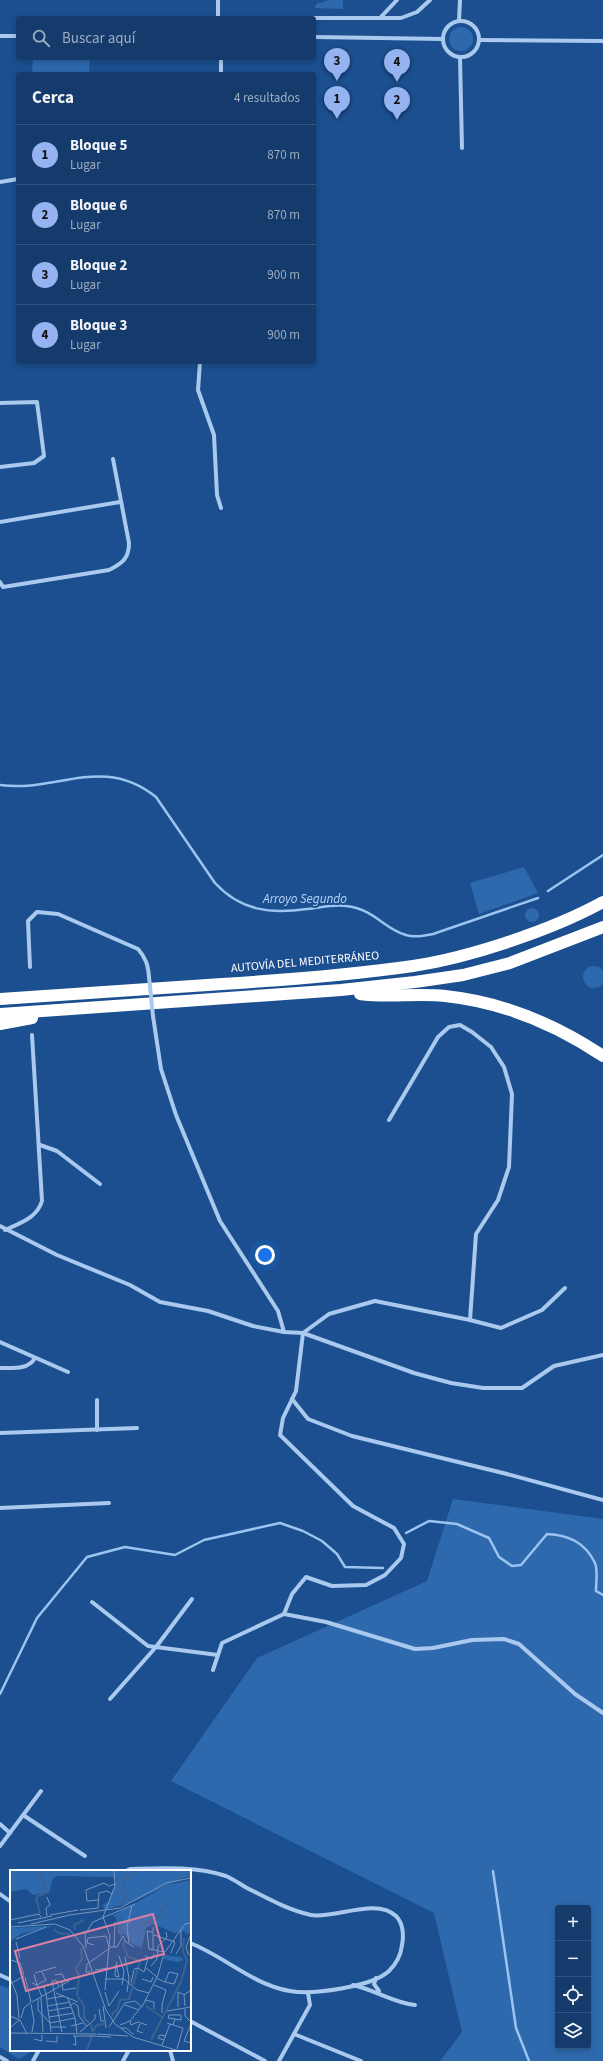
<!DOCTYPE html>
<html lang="es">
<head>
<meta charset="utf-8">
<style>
  body { margin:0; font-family:"Source Sans 3",sans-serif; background:#1d4271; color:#f1f3f6 }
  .controls { position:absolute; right:12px; bottom:12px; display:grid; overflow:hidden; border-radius:4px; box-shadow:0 2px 6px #0003 }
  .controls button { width:36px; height:36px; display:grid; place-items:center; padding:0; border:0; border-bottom:1px solid #33557e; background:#143b6b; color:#f1f3f6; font:20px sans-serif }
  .you { position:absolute; left:265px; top:1255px; width:14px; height:14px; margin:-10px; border:3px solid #fff; border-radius:50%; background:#1a73e8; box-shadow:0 0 0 6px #1a73e833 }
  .badge { display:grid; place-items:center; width:26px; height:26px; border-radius:50%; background:#95b2f1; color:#111; font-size:13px; font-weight:700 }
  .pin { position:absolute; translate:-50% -33px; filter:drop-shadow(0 1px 2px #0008) }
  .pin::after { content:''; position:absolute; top:21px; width:14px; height:12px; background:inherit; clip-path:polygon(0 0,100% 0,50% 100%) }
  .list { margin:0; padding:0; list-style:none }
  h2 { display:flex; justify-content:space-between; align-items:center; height:52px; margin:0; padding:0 16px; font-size:17px }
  h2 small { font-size:13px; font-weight:400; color:#9dadc1 }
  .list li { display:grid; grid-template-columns:26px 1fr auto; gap:12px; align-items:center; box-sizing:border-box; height:60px; padding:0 16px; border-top:1px solid #33557e }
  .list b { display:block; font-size:15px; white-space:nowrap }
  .list p { margin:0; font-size:13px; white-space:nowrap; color:#9dadc1 }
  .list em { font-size:13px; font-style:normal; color:#9dadc1 }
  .icon { flex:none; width:22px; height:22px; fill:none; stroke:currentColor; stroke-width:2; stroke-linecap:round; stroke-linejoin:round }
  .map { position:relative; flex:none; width:603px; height:2061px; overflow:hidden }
  .search { position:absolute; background:#143b6b; box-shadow:0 2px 6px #0003; left:16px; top:16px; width:300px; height:44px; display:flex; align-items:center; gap:10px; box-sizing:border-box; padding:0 14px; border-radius:4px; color:#9dadc1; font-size:15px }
  .panel { position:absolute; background:#143b6b; box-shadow:0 2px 6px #0003; left:16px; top:72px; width:300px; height:292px; border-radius:4px }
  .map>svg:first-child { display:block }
  .green { fill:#2e69ad; fill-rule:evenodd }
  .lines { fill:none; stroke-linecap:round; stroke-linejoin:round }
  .stream { stroke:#9cc4f0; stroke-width:2.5 }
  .minor { stroke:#a9c9ee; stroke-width:4 }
  .motorway { stroke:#fff; stroke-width:12 }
  .minor-bridge { stroke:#a9c9ee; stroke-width:4 }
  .labels { text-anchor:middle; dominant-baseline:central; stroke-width:4; stroke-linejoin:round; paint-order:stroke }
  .street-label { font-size:12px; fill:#fff; stroke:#1b4f8f }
  .water-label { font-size:13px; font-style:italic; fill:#b5d3f5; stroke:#1b4f8f }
  .inset-river { fill:none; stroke:#3c6290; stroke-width:2 }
  .inset-road { fill:none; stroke:#7695bc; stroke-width:1 }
  .view { fill:#dd80a5; fill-opacity:0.15; stroke:#dd80a5; stroke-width:2 }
  .inset-edge { fill:none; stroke:#fff; stroke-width:2 }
</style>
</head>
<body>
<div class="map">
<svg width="603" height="2061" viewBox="0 0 603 2061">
  <rect width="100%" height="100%" fill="#1b4f8f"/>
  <g class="green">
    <polygon points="329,0 377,0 343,0 343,9 315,8 316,4"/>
    <circle cx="461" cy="39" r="12"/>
    <polygon points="33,58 90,58 89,72 32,74"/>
    <polygon points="524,867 538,893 479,914 470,883"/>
    <circle cx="532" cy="915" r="7"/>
    <circle cx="594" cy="977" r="11"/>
    <path d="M453,1499L603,1519V2061H440L462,2032L434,1913L171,1781L257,1658L427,1581ZM558,1908H588V2046H558Z"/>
    <polygon points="0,1985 11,1989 11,2050 30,2050 28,2054 19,2059 0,2047"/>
  </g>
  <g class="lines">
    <g class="stream">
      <path d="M0,785C58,793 102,754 156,797L215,883C241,911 270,914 307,909C319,908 334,904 346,906C374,909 384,929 406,935C414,938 424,936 433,934L538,898"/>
      <polyline points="548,891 603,855"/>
      <path d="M406,1533L429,1521L457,1524L489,1538L499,1557L512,1566L521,1565L547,1534C568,1535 585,1542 595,1563C598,1570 596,1583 596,1591L603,1595"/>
      <polyline points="0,1694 37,1618 87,1557 125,1547 175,1555 204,1540 280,1523 303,1531 322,1541 337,1554 345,1567 383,1568"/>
      <polyline points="493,1871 516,2028 529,2061"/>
    </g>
    <g class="minor">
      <polyline points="218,17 218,0"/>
      <polyline points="217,18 224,18"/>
      <polyline points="314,18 401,18 417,12 430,0"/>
      <polyline points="380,18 397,0"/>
      <circle cx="461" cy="39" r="18"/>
      <polyline points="459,21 460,0"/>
      <polyline points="0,36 18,36"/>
      <polyline points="314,37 443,39"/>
      <polyline points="479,40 603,41"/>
      <polyline points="460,57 462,148"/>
      <polyline points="221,74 221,58"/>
      <polyline points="0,182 18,179"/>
      <polyline points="200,362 198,390 214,435 217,495 221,508"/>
      <polyline points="0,403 37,402 44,456 34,463 0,467"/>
      <polyline points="0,522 120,502"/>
      <path d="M0,582L3,587L109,570C123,563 129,558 129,543L113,459"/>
      <path d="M30,967L28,921L37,912L58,914L138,949C146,958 148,965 149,977"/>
      <polyline points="153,1016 161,1069 176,1115 220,1221 278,1311 284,1332"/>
      <polyline points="40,1145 57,1151 100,1184"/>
      <polyline points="0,1226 57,1255 130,1285 160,1302 208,1311 253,1326 284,1332 303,1333 329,1314 375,1301 470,1320 476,1234 498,1200 509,1167 512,1094 504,1067 491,1047 472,1032 460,1025 449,1027 438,1037 389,1120"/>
      <path d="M5,1230C20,1223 37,1218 42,1201L32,1035"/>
      <polyline points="470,1320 501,1328 542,1310 565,1288"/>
      <polyline points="303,1333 414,1373 451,1383 483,1388 522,1388 554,1366 603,1355"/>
      <polyline points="0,1342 68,1372"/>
      <path d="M0,1368C13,1368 28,1370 35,1358"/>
      <polyline points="292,1399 308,1419 352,1436 507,1474 603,1500"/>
      <polyline points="97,1430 97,1400"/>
      <polyline points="0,1433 137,1428"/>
      <polyline points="0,1508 109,1503"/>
      <polyline points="92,1602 148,1646 218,1655"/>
      <polyline points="284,1614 326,1622 415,1649 433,1648 472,1640 504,1639 519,1644 575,1694 603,1713"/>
      <polyline points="213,1670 222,1643 284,1614 292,1594 306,1577 332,1586 366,1585 385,1575 401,1558 404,1544 394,1528 353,1506 280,1435 283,1418 296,1391 303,1333"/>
      <polyline points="110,1699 156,1647 192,1599"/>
      <polyline points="23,1815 85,1856"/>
      <polyline points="0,1824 10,1833"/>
      <polyline points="0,1846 41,1791"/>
      <path d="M126,1871L130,1869C163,1868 195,1866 226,1876C233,1879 240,1884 247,1888C267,1898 288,1910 311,1915C335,1919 376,1897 396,1916C403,1923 404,1935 402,1945C401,1954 396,1964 389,1971C372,1987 312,1995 290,1991C253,1985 224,1956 190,1943"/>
      <polyline points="0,1894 11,1902"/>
      <polyline points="0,1975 11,1980"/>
      <polyline points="376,1978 374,1984 379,1991"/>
      <path d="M353,1985C375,1990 394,2003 415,2005"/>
      <polyline points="190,2021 265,2061"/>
      <polyline points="294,2034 361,2061"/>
      <polyline points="170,2050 173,2061"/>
      <polyline points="0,2057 7,2061"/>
      <polyline points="33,2061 39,2050"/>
      <polyline points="123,2061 129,2050"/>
      <polyline points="279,2061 310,2005 308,1993"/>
    </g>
    <g class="motorway">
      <path d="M360,994C387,998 417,993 445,996C503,1002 555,1024 603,1056"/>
      <path d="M0,999C74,994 148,989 222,984C285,980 350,975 413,966C471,957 552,930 603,902"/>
      <polyline points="0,1014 341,990 415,982 463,975 510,963 603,927"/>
      <polyline points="0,1024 32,1018"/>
    </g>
    <polyline class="minor-bridge" points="149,977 153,1016"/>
  </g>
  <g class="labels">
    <g class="street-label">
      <text transform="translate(305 962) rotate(-5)">AUTOVÍA DEL MEDITERRÁNEO</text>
    </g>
    <g class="water-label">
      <text x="305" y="899">Arroyo Segundo</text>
    </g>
  </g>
  <g transform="translate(10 1870)">
    <rect width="181" height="181" fill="#1b4f8f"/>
    <path d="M0,0H181V7L173,8L123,32L94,40L93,35L99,31L106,10L102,7L49,6L43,8L39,23L23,25L16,19L0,22ZM181,10V60L178,65L174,61L165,63L143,54L136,58L132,78L122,74L114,64H108L106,47L102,46L158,15ZM44,56L11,64L0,72V58ZM154,85L171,87L174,90L167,92L154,89Z" fill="#2e69ad"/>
    <path class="inset-river" d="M110,34L117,27L112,22L114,8H121L126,0M30,43L26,29L28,26L34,24V12L30,8L31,0M109,46L112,51L109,56L112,59L111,67M132,55L149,46L158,33M44,59L48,63L60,64M65,60L64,55L74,50M115,70L113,75L118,87L130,91L123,115M71,78L72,89L66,98L69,107L67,125L74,136V148L81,155L83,162M136,136L153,148M102,146L103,143L107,140L110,130L119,129L122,118M83,161L87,155L94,154M141,170L171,112L177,90L173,82L174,68M77,180L82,166"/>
    <path class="inset-road" d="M89,30L77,31L76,20L94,13L99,16L105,14M70,40L88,38L89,23L97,21L102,24M40,45L68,40M37,46L36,38L40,35L37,27M0,50L29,44L31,47M8,53L42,46M21,54L60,45L110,38L156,13L181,8M0,57L45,54L60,60L73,76L96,140L105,154L123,167L169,181M143,57V80M142,62L137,61L139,79L154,82M181,64L176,77L178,84L181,86M144,65L165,72L161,83M6,69L36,57M6,72L10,88M119,73L117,57L122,35M84,75L77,73L78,68L96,66L99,77M100,77H107L113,66L116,72L124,77M104,77L105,52M76,78L75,64L83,52L125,34M155,82L175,54L181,53M166,84L171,76V61M109,86L114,101L112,115M135,86L142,89L144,84M115,87L119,108L117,122M1,90L10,93L14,105M106,94L109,107L105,106V102L107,92M141,96L147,89L148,76L157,67L156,62M136,98L147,107M124,99L128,98L134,102L138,88M85,100L98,98M80,102H76L77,94L100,78M25,103L46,97M24,104L27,115L36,110L32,102M45,105L52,104L55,110L52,113L53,120L66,118M15,107L21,132M0,108L7,125L9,148M146,108L155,112L164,114L168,104L159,102L155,112M95,109H114L127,120L139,123M132,109L141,112L143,107M22,113L27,115L32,127M121,113L124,100M0,114L14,106M144,115L156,120L152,135V143M49,117L46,110L42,111L52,162M31,118L34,117L36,124L41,162M95,120L100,66L93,47L105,16L104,0M95,122L99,136L109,121M46,123L68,132M31,128L33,162M58,128L65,148L67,163M28,129V140L40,153L65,148M37,129L54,126M135,130L144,132V139M22,132L59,111M21,134L24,151L22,162M61,135L64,133L68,136L69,146L77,157M115,135L129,140M38,136L60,132M93,136L96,158M175,136L174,125L181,120M132,137L148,105L154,83M168,137V122L175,125M89,139L91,151H94M175,139V146L181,152M38,141L61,137M157,141L181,137M159,145H171V150L158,148ZM0,146L10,150L17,164M39,147L64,143M11,148L14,138L21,132M120,151L121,155L128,152L137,155M157,153L163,155L165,149M130,154L127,161L133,163M181,154L174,171L181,173M110,155L120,151L131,137M163,155L173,158L167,179M61,156L73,153M40,157H56M99,157L115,133L125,131L132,137M0,158L9,150M111,158H116L124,165M70,162L85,149V144M0,163L86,164M87,164L103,165M103,165L118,166M63,166H83M83,166L101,167M24,169L32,171V165M154,170L148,168L150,165L156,166M36,171L47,172V166M63,174L66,175L65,166M152,175L160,154"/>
    <path class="view" d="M143,44L154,84L16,121L5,81Z"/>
    <rect width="181" height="181" class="inset-edge"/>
  </g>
</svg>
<div class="controls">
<button>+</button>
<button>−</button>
<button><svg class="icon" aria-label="locate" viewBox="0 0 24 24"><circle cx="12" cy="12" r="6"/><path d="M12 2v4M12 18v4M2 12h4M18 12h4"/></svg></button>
<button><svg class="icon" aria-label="layers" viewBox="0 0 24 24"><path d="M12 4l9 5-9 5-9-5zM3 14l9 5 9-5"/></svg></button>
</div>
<div class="you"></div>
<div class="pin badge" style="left:337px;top:119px">1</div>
<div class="pin badge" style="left:397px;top:120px">2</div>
<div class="pin badge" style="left:337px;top:81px">3</div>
<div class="pin badge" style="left:397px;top:82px">4</div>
<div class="search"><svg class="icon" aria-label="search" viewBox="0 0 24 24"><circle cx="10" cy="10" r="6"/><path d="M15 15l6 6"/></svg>Buscar aquí</div>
<section class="panel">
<h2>Cerca<small>4 resultados</small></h2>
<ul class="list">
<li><span class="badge">1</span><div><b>Bloque 5</b><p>Lugar</p></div><em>870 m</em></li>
<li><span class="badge">2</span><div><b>Bloque 6</b><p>Lugar</p></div><em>870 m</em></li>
<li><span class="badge">3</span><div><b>Bloque 2</b><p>Lugar</p></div><em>900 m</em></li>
<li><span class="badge">4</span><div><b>Bloque 3</b><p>Lugar</p></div><em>900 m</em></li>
</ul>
</section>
</div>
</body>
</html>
